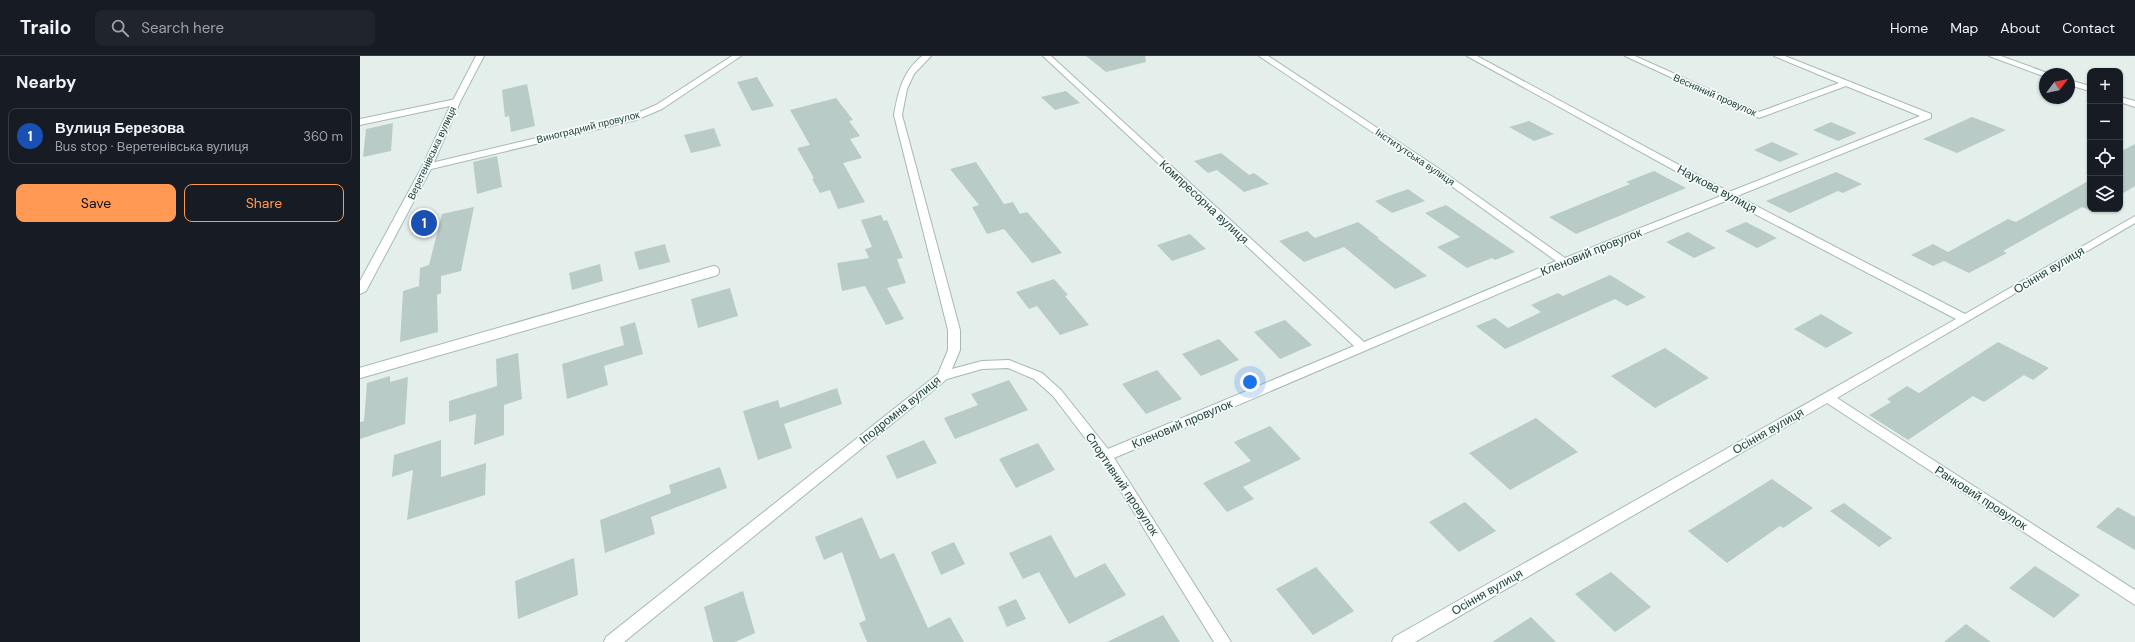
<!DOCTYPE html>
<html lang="en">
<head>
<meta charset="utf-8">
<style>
  body { margin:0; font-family:"DM Sans",sans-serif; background:#20242c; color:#f1f3f6 }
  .controls { position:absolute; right:12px; top:12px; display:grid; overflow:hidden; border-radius:8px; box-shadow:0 1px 3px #0004 }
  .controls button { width:36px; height:36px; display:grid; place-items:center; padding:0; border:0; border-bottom:1px solid #363941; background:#171b24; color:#f1f3f6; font:20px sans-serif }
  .compass { position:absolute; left:1679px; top:12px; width:36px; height:36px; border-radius:50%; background:#171b24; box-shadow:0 1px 3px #0004; rotate:58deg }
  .you { position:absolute; left:890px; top:326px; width:14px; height:14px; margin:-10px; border:3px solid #fff; border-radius:50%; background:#1a73e8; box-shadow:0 0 0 6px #1a73e833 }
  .badge { display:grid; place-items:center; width:26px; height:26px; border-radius:50%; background:#ff9953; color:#fff; font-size:13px; font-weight:700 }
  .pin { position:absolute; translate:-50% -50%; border:2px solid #fff; box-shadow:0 1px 4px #0006 }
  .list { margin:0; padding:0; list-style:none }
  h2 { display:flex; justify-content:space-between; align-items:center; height:52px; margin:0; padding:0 16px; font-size:17px }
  h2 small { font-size:13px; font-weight:400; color:#9ea1a6 }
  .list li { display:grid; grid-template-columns:26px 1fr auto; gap:12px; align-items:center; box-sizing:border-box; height:56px; margin:0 8px 8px; padding:0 8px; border:1px solid #363941; border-radius:8px }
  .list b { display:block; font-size:15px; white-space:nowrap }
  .list p { margin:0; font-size:13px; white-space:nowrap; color:#9ea1a6 }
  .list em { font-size:13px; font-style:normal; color:#9ea1a6 }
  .actions { display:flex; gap:8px; padding:12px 16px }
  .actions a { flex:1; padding:9px 0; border:1px solid #ff9953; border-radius:8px; text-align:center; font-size:14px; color:#ff9953 }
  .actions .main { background:#ff9953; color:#111 }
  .icon { flex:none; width:22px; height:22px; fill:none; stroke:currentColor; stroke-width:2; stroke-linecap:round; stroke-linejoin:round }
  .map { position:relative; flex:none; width:1775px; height:586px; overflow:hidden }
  header { display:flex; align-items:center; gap:24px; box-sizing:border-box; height:56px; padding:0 20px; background:#171b24; border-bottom:1px solid #363941 }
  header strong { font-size:19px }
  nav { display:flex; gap:22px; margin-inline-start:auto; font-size:14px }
  .search { width:280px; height:36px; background:#20242c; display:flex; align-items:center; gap:10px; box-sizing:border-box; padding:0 14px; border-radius:8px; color:#9ea1a6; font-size:15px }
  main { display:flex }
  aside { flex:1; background:#171b24 }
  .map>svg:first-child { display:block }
  .building { fill:#b9cbc6 }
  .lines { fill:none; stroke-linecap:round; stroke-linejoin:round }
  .lane-casing { stroke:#a6b8b5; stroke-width:12 }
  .street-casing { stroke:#a6b8b5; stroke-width:2 }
  .secondary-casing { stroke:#a1bdb8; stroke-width:2 }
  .lane { stroke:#fff; stroke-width:10 }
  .street { fill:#fff; fill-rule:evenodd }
  .secondary { fill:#fff; fill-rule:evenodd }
  .labels { text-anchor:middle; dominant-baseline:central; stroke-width:3.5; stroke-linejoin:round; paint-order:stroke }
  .far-street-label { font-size:10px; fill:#214440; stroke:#f6fbf9 }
  .street-label { font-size:12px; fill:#214440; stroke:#f6fbf9 }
</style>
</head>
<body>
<header>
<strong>Trailo</strong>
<div class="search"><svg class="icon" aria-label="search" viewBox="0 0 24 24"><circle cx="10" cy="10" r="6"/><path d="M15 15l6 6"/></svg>Search here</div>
<nav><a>Home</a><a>Map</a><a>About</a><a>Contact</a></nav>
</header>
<main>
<aside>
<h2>Nearby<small></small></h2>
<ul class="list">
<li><span class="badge" style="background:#1a4fb4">1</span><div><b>Вулиця Березова</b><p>Bus stop · Веретенівська вулиця</p></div><em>360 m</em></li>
</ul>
<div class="actions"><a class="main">Save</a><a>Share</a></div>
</aside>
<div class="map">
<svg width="1775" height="586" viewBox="0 0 1775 586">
  <rect width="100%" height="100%" fill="#e4efec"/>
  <g class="building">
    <polygon points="726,0 785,0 786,6 746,16"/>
    <polygon points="397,21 414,50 392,55 377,26"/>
    <polygon points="167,28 175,70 151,76 149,60 145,61 142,34"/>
    <polygon points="706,35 720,47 695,54 681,41"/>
    <polygon points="476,42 493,64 489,65 500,80 490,83 502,102 483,107 505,146 478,153 470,134 460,137 452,123 454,122 437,92 450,89 430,54"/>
    <polygon points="1612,61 1646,74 1597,97 1563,83"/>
    <polygon points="1169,65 1194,78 1174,85 1149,71"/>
    <polygon points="1471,66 1497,77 1478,85 1453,74"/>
    <polygon points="33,67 31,95 3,101 6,73"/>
    <polygon points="354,72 361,90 331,97 324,79"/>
    <polygon points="1412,86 1439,98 1420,106 1394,94"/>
    <polygon points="1775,88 1775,130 1760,139 1760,96"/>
    <polygon points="861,97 889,119 894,117 909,128 884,136 857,114 848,117 834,105"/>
    <polygon points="137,100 142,131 117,138 113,106"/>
    <polygon points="616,106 644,148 653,146 660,158 667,156 702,197 672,207 644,173 627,178 612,151 619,149 590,113"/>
    <polygon points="1294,115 1326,132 1216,178 1189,161 1270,128 1266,126"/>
    <polygon points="1476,116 1502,128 1483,137 1478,135 1430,157 1406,145"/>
    <polygon points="1730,124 1730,154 1722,151 1643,195 1647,197 1609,217 1584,205 1573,210 1551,199 1573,188 1588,196 1648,163 1656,166"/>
    <polygon points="1048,133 1065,145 1032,157 1015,145"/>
    <polygon points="1086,149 1155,196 1135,204 1132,202 1107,212 1077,191 1100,181 1065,157"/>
    <polygon points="114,151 101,215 81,220 81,237 77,239 78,276 40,286 43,235 59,230 60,212 69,209 82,158"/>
    <polygon points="521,159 524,165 527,164 543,202 537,203 546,227 527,232 544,263 526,269 505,230 482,235 477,207 509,202 505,193 512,191 501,164"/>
    <polygon points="998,166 1019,182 1017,182 1067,220 1035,233 984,191 944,206 919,185 947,175 955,182"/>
    <polygon points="1386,166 1417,182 1397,192 1365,175"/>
    <polygon points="1328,176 1356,192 1334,202 1306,186"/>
    <polygon points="830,178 846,193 812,205 797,189"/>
    <polygon points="305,188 310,206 279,214 274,196"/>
    <polygon points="240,208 243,225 212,234 209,217"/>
    <polygon points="1250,219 1286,241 1267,250 1255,243 1145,293 1116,270 1135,262 1148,272 1181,256 1171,249 1198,237 1203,240"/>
    <polygon points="694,223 708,239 705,240 729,269 700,279 677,250 669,253 656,236"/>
    <polygon points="370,232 378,260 338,272 331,243"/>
    <polygon points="1461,258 1493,277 1466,292 1434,273"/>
    <polygon points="925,264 952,289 920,303 894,276"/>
    <polygon points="275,266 283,298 244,310 248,329 207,343 202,308 264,289 260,271"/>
    <polygon points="859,283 879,304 841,320 822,298"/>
    <polygon points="1638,286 1689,312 1673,324 1664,319 1624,346 1613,340 1548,384 1509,359 1531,346 1527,343 1547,330 1559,337"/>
    <polygon points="1305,292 1349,322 1295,352 1251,320"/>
    <polygon points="158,297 162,343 144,349 144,379 114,389 116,358 89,366 89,345 137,330 136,303"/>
    <polygon points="797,314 822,343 786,358 762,328"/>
    <polygon points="30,320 30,326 48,321 45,368 0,383 0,366 4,365 7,327"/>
    <polygon points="649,324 668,354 595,383 584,362 618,349 611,338"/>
    <polygon points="477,332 482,348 424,368 432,392 398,404 383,355 418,344 420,352"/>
    <polygon points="1176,362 1218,396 1150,434 1109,397"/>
    <polygon points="910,370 941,403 883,431 894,443 867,456 843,427 891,405 874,386"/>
    <polygon points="81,384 81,421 126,407 125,439 47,464 53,414 32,421 34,399"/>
    <polygon points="564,384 577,407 537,423 526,400"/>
    <polygon points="678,387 695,414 656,432 639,403"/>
    <polygon points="360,411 367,432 291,461 295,478 245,497 240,464 311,437 309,429"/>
    <polygon points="1412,423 1453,452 1423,472 1420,470 1367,507 1328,475"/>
    <polygon points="1105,446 1136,475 1099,496 1069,466"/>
    <polygon points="1484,447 1532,482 1519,491 1470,455"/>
    <polygon points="1758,451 1775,461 1775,494 1736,471"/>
    <polygon points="502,461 520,503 534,497 568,572 590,561 604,586 507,586 499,567 506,564 482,496 464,504 455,481"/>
    <polygon points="691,479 715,522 745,507 766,539 709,568 679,516 663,523 649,497"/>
    <polygon points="594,486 605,508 581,519 571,496"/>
    <polygon points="214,502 218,539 158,563 155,525"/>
    <polygon points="1675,510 1720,539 1694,562 1649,532"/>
    <polygon points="956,511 994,555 953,579 916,533"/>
    <polygon points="1251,516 1291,551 1255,576 1215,538"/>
    <polygon points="383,535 395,577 375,586 353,586 344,551"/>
    <polygon points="656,543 666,563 647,571 638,551"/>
    <polygon points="803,559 820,586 747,586"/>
    <polygon points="1171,561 1196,586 1132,586"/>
    <polygon points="1606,568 1631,586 1584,586"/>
  </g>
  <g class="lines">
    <g class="lane-casing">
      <polyline id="lane" points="0,317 354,215"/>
    </g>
    <g class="street-casing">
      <g id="street">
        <polygon points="372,0 381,0 302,53 276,64 67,114 62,111 67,108 270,60 296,49"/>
        <path d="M562,0H571L554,18L547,33L542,59L600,274V294L592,313L622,305L649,304L682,317L701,334L748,393L994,290L683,0H691L1004,286L1196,205L1069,114L899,0H908L1075,110L1205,202L1361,140L1107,0H1117L1369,136L1560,60L1486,30L1399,62L1265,0H1275L1399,56L1479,27L1414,0H1425L1571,58V62L1377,140L1605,258L1775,160V167L1477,342L1775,534V549L1467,347L1055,586H1032L1034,581L1596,263L1368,144L1208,208L754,402L871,586H854L741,403L693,340L674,323L648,312L622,313L587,323L264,586H244L246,581L578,318L588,294V274L534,59C538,36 543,15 562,0Z"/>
        <polygon points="1629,0 1641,0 1690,18 1683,20"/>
        <polygon points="1709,24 1730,30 1730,35 1709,29"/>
        <polygon points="1760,41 1775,45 1775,51 1760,46"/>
        <polygon points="96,43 99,44 99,48 0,69 0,63"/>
      </g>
    </g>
    <g class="secondary-casing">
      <polygon id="secondary" points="116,0 124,0 100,46 72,111 6,235 0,238 0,225 62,111 92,46"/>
    </g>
    <use href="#lane" class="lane"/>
    <use href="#street" class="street"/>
    <use href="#secondary" class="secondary"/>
  </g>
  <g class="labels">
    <g class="far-street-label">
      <text transform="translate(1355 39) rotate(24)">Весняний провулок</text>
      <text transform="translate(228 71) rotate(-14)">Виноградний провулок</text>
      <text transform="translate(72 97) rotate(-65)">Веретенівська вулиця</text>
      <text transform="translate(1055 101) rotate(34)">Інститутська вулиця</text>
    </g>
    <g class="street-label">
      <text transform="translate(1357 133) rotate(28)">Наукова вулиця</text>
      <text transform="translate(844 146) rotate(43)">Компресорна вулиця</text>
      <text transform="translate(1231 196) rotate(-22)">Кленовий провулок</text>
      <text transform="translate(1689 214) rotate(-31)">Осіння вулиця</text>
      <text transform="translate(540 354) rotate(-39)">Іподромна вулиця</text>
      <text transform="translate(822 368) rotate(-23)">Кленовий провулок</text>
      <text transform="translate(1408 375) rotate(-30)">Осіння вулиця</text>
      <text transform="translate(762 428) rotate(56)">Спортивний провулок</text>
      <text transform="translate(1621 442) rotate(33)">Ранковий провулок</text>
      <text transform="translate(1127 536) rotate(-30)">Осіння вулиця</text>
    </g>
  </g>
</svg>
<div class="controls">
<button>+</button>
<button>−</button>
<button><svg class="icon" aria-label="locate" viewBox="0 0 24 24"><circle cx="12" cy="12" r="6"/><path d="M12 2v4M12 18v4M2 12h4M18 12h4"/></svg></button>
<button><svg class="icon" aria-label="layers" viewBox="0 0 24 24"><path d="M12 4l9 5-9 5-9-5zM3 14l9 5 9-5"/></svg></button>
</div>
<svg class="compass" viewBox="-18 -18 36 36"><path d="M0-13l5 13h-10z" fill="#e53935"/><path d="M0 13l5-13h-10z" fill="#9ea1a6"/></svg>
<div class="you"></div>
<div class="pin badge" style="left:64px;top:167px;background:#1a4fb4">1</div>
</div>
</main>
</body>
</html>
